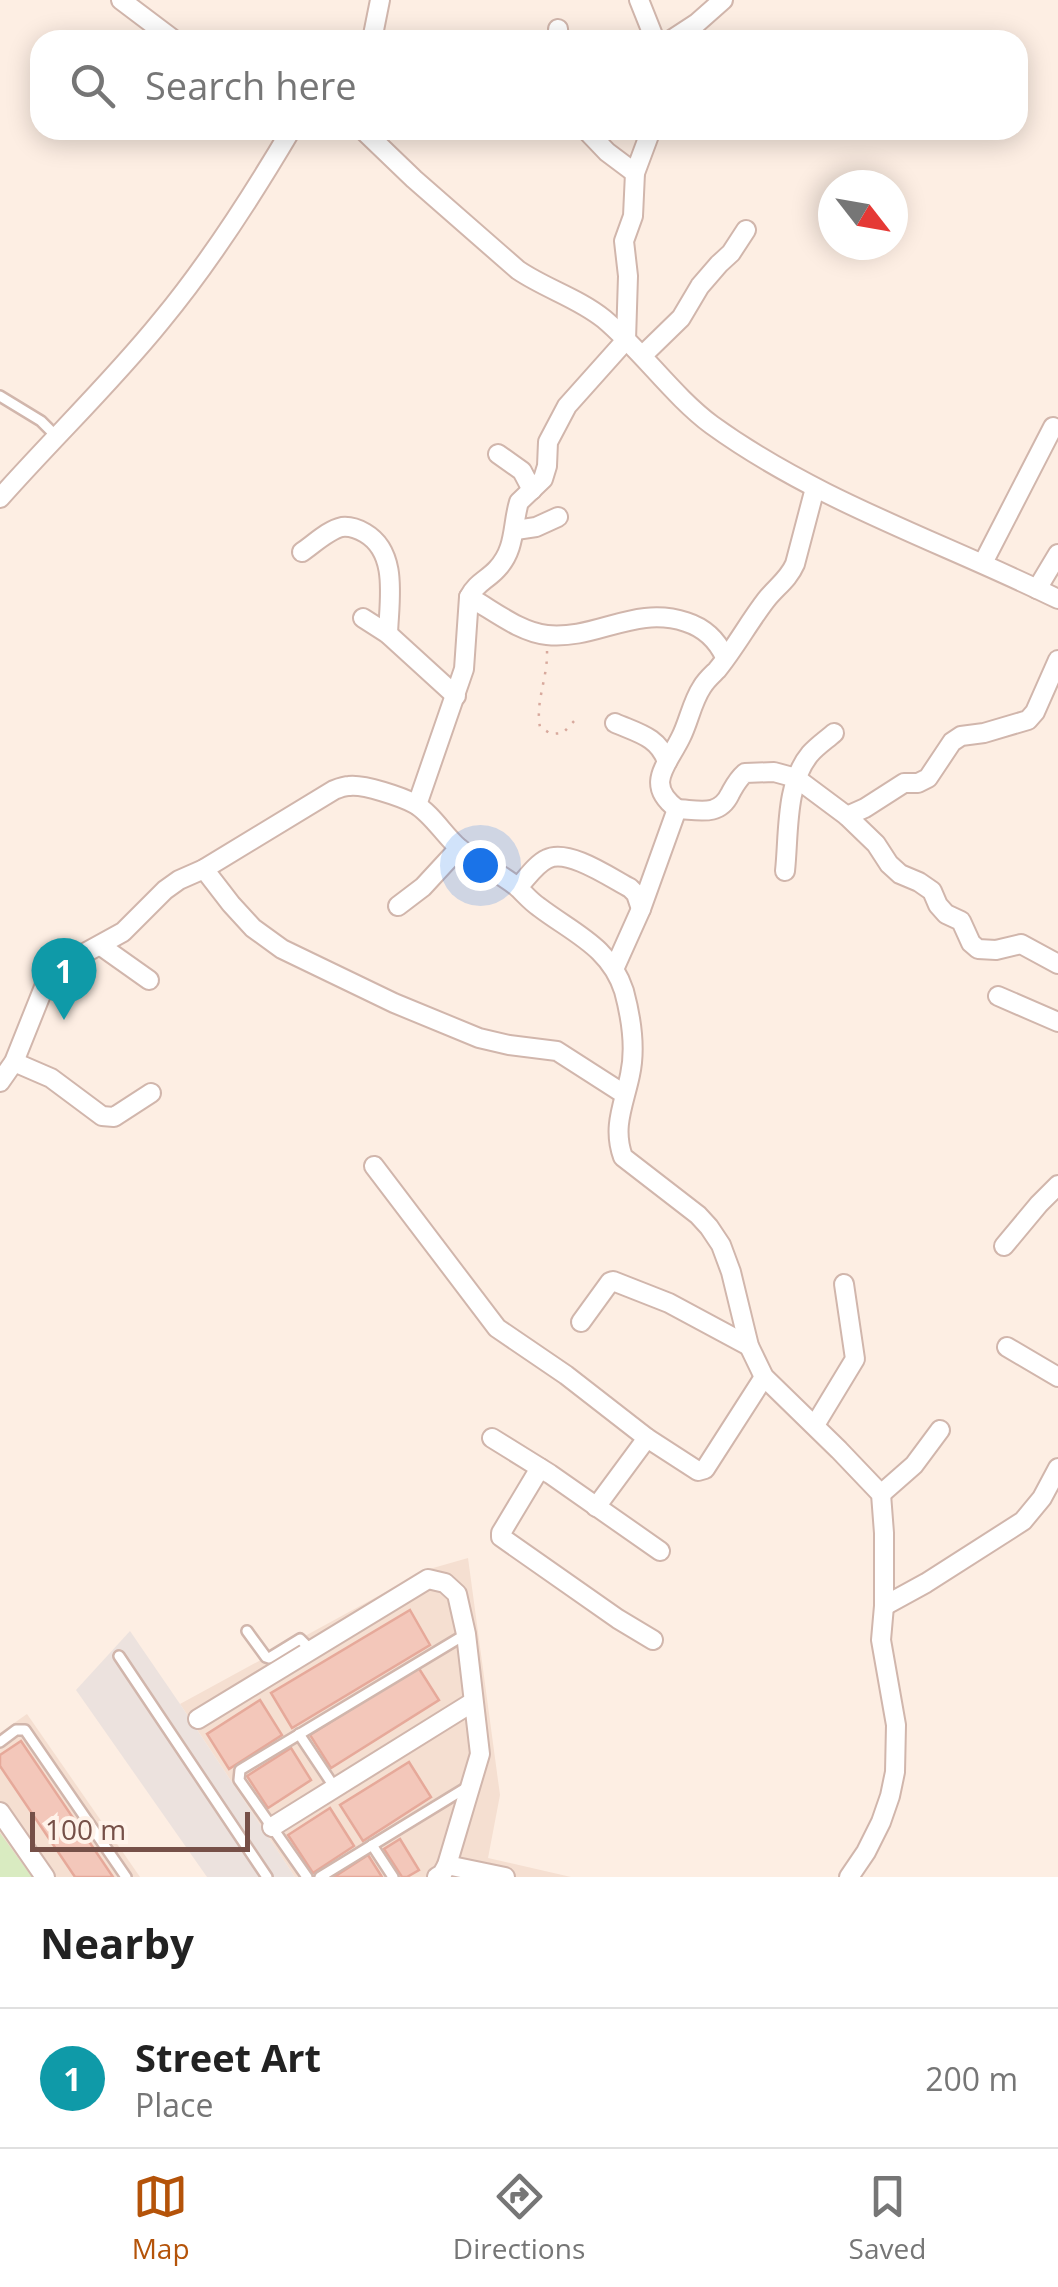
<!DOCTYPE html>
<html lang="en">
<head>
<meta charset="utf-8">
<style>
  body { margin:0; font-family:"Open Sans",sans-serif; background:#f6f6f6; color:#222 }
  .compass { position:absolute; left:818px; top:170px; width:90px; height:90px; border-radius:50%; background:#fff; box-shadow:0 5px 25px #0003; rotate:121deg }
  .scale { position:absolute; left:30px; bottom:25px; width:220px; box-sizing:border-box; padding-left:10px; border:5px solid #765048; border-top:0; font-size:28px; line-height:35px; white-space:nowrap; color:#765048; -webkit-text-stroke:8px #fff3ea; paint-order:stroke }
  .you { position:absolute; left:480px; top:865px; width:35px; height:35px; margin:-25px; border:8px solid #fff; border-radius:50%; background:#1a73e8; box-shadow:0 0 0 15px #1a73e833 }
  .badge { display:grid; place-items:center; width:65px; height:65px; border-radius:50%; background:#b45309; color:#fff; font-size:32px; font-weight:700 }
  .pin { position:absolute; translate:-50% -82px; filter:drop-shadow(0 2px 5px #0008) }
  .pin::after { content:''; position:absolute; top:52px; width:35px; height:30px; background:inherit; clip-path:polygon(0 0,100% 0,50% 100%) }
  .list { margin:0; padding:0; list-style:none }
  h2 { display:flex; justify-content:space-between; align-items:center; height:130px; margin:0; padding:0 40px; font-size:42px }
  h2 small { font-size:32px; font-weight:400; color:#767676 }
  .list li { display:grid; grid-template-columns:65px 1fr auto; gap:30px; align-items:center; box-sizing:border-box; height:140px; padding:0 40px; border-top:2px solid #e0e0e0 }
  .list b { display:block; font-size:38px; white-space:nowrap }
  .list p { margin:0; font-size:32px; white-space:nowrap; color:#767676 }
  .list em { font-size:32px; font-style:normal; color:#767676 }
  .icon { flex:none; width:55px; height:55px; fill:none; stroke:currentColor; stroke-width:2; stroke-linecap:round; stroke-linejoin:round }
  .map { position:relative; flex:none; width:1058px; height:1877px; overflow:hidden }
  .search { position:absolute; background:#fff; box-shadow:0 5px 25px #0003; left:30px; right:30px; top:30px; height:110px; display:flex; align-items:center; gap:25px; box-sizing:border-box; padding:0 35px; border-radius:30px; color:#767676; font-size:38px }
  .sheet { height:270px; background:#fff }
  nav { display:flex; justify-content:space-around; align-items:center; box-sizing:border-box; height:140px; border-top:2px solid #e0e0e0; background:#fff; font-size:28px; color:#767676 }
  nav a { display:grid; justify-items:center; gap:5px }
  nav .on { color:#b45309 }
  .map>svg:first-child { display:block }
  .residential { fill:#f5dfd1 }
  .industrial { fill:#ece2de }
  .green { fill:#d9ebc1 }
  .building { fill:#f3c7ba; stroke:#e6a99a; stroke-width:2.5 }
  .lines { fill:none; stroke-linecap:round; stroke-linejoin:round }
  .lane-casing { stroke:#d1b6ac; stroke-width:14 }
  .street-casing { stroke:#d1b6ac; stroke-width:22 }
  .path { stroke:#d8a99d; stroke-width:2.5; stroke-dasharray:2.5 8; stroke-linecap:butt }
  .lane { stroke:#fff; stroke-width:9 }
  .street { stroke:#fff; stroke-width:18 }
</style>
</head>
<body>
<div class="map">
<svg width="1058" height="1877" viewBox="0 0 1058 1877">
  <rect width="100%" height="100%" fill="#fdeee3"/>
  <g class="residential">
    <polygon points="468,1558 500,1795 488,1858 571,1877 295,1877 180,1704 426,1570"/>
    <polygon points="27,1714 140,1877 0,1877 0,1733"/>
  </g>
  <polygon class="industrial" points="130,1631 180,1704 295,1877 207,1877 76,1690"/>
  <polygon class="green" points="0,1833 32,1877 0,1877"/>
  <g class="building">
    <polygon points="410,1610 430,1645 292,1728 271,1693"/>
    <polygon points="418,1667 439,1700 331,1768 310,1735"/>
    <polygon points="260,1700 282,1735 229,1769 207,1734"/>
    <polygon points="21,1741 113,1877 75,1877 0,1766 0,1755"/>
    <polygon points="291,1748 311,1780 268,1808 247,1776"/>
    <polygon points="409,1762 431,1797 363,1841 340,1805"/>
    <polygon points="330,1808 354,1846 313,1873 288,1835"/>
    <polygon points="400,1839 419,1870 407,1877 402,1877 384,1849"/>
    <polygon points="368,1855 382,1877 334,1877"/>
  </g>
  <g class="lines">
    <g class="lane-casing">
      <g id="lane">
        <polyline points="0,396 41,421 56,436"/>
        <polyline points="247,1631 266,1657 269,1658 300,1639 311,1650"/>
        <polyline points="119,1656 267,1877"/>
        <polyline points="299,1734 335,1788"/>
        <polyline points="0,1742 16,1730 25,1730 126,1877"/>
        <polyline points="372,1845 393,1877"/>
        <polyline points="307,1877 239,1780 240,1770 466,1634"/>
        <polyline points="320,1877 469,1786"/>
      </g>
    </g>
    <g class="street-casing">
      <g id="street">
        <polyline points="121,0 174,40"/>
        <polyline points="639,0 655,40"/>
        <polyline points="558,29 559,40"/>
        <polyline points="372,40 380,0"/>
        <polyline points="671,40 697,23 723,0"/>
        <path d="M363,130L414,179L518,270C546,289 578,298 604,319C642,351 674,397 712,425C817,501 942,542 1058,599"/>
        <polyline points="586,130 607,152 635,173"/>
        <polyline points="643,355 681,318 700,286 719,264 731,253 746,230"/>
        <polyline points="498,454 522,471 532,490"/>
        <path d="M0,498C53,438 111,383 161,321C210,262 252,196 291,130"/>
        <polyline points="516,530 536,527 558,517"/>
        <path d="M302,552C314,544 328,530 342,527C351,526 358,529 365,533C399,553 389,601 388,634"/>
        <polyline points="983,563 1053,427"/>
        <polyline points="1037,589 1058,554"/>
        <path d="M469,597C493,610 519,632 547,635C596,640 635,605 686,622C705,628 717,640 725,657"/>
        <polyline points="363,618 388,634 456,696"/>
        <path d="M615,723C638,733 659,737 667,762"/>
        <path d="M417,805L464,669L469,597C476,583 487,580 497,569C516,549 512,525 519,502L543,479L547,466L548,442L567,406L626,340L628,276L624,241L633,216L635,173L651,130"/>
        <path d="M677,809C699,810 719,817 730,794C735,785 737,780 745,773L774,772L796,778L847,816L876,844L889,864L900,874L919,882L932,891L938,905L946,914L961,921L971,943L978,949L996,950L1021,944L1058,964"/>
        <polyline points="847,816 865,808 904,783 918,783 928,778 952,742 961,736 984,733 1028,720 1035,712 1058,660"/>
        <polyline points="204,869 231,904 253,928 282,949 394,1003 479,1038 509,1045 557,1051 624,1094"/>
        <path d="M785,871C789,834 785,784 810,754C817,746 826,740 834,733"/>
        <path d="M518,887C526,879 536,864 547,859C568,848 611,878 630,888L636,894L641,909"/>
        <polyline points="398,906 423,887 459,848"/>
        <polyline points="101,946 149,980"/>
        <path d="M615,967L641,909L677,809C644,784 667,766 681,737C689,721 692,702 702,687C706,680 712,675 717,670C735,648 749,622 766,600C776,587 788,580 795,564L815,488"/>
        <polyline points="998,996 1058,1022"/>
        <polyline points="14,1062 51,1078 102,1116 114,1117 151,1093"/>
        <path d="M0,1082L14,1062L48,977L54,970L123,932L165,890L179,880L204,869L334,790C339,788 344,786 349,786C364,784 402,797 415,804C432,814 444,835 459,848C476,862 498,872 516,886C524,893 530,901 539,907C573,933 610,947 624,991C631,1017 636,1048 630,1075C624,1104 612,1127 623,1157L698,1215L709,1227L721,1245L731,1272L749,1346L764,1377L839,1450L881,1494L884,1533V1606L881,1640L896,1725L895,1772L890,1796L881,1822L866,1852L849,1877"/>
        <polyline points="374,1166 497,1328 566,1375 647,1438 698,1471 705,1469 764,1377"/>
        <polyline points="1004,1246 1039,1204 1058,1185"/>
        <polyline points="581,1322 610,1282 613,1281 669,1303 749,1346"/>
        <polyline points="1007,1347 1058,1377"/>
        <polyline points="815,1425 855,1359 844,1284"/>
        <polyline points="492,1438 550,1474 660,1551"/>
        <polyline points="540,1468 501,1533 501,1537 618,1619 653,1640"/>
        <polyline points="881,1494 914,1465 940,1430"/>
        <polyline points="596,1507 647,1438"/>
        <polyline points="884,1606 926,1583 1023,1521 1042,1498 1058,1468"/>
        <polyline points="198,1719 428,1579 445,1583 457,1594 466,1634 480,1754 447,1865 442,1874 437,1877"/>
        <polyline points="0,1812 45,1877"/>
        <polyline points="272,1827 473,1702"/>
        <polyline points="447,1865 505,1877"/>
      </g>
    </g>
    <path class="path" d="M547,651C548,677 535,702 540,727L551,734L563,733L576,719"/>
    <use href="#lane" class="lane"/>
    <use href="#street" class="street"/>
  </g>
</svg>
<svg class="compass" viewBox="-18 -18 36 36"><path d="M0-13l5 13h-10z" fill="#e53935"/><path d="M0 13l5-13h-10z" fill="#767676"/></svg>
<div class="scale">100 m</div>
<div class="you"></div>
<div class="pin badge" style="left:64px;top:1020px;background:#0f9aa8">1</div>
<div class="search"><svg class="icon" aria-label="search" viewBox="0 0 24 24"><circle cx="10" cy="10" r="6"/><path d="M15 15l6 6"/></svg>Search here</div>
</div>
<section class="sheet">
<h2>Nearby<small></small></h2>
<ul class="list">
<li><span class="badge" style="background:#0f9aa8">1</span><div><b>Street Art</b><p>Place</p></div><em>200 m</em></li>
</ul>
</section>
<nav>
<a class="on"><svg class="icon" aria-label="map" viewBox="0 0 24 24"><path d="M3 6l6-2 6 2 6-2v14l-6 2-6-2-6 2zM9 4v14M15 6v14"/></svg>Map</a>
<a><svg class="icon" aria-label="directions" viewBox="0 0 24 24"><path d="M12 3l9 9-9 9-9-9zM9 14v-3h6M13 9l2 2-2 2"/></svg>Directions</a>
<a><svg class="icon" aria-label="saved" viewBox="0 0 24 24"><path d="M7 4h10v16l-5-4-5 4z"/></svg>Saved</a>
</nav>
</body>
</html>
